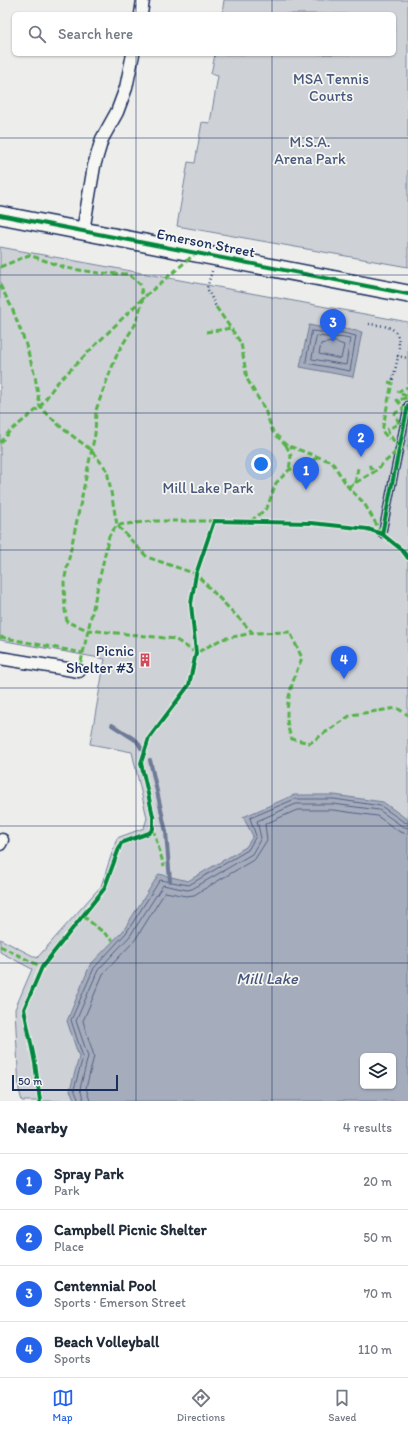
<!DOCTYPE html>
<html lang="en">
<head>
<meta charset="utf-8">
<style>
  body { margin:0; font-family:Itim,sans-serif; background:#f6f6f7; color:#1f2937 }
  .controls { position:absolute; right:12px; bottom:12px; display:grid; overflow:hidden; border-radius:6px; box-shadow:0 1px 3px #0004 }
  .controls button { width:36px; height:36px; display:grid; place-items:center; padding:0; border:0; border-bottom:1px solid #e0e1e3; background:#fff; color:#1f2937; font:20px sans-serif }
  .scale { position:absolute; left:12px; bottom:10px; width:106px; box-sizing:border-box; padding-left:4px; border:2px solid #1b2f5e; border-top:0; font-size:11px; line-height:14px; white-space:nowrap; color:#1b2f5e; -webkit-text-stroke:3px #f6f6f2; paint-order:stroke }
  .you { position:absolute; left:261px; top:464px; width:14px; height:14px; margin:-10px; border:3px solid #fff; border-radius:50%; background:#1a73e8; box-shadow:0 0 0 6px #1a73e833 }
  .badge { display:grid; place-items:center; width:26px; height:26px; border-radius:50%; background:#2563eb; color:#fff; font-size:13px; font-weight:700 }
  .pin { position:absolute; translate:-50% -33px; filter:drop-shadow(0 1px 2px #0008) }
  .pin::after { content:''; position:absolute; top:21px; width:14px; height:12px; background:inherit; clip-path:polygon(0 0,100% 0,50% 100%) }
  .list { margin:0; padding:0; list-style:none }
  h2 { display:flex; justify-content:space-between; align-items:center; height:52px; margin:0; padding:0 16px; font-size:17px }
  h2 small { font-size:13px; font-weight:400; color:#747a83 }
  .list li { display:grid; grid-template-columns:26px 1fr auto; gap:12px; align-items:center; box-sizing:border-box; height:56px; padding:0 16px; border-top:1px solid #e0e1e3 }
  .list b { display:block; font-size:15px; white-space:nowrap }
  .list p { margin:0; font-size:13px; white-space:nowrap; color:#747a83 }
  .list em { font-size:13px; font-style:normal; color:#747a83 }
  .icon { flex:none; width:22px; height:22px; fill:none; stroke:currentColor; stroke-width:2; stroke-linecap:round; stroke-linejoin:round }
  .map { position:relative; flex:none; width:408px; height:1101px; overflow:hidden }
  .search { position:absolute; background:#fff; box-shadow:0 1px 3px #0004; left:12px; right:12px; top:12px; height:44px; display:flex; align-items:center; gap:10px; box-sizing:border-box; padding:0 14px; border-radius:6px; color:#747a83; font-size:15px }
  .sheet { height:276px; background:#fff }
  nav { display:flex; justify-content:space-around; align-items:center; box-sizing:border-box; height:56px; border-top:1px solid #e0e1e3; background:#fff; font-size:11px; color:#747a83 }
  nav a { display:grid; justify-items:center; gap:2px }
  nav .on { color:#2563eb }
  .map>svg:first-child { display:block }
  .green { fill:#ced2d7; stroke:#74809a; fill-rule:evenodd }
  .water { fill:#a5acbc; stroke:#6e7a96; fill-rule:evenodd }
  .lines { fill:none; stroke-linecap:round; stroke-linejoin:round }
  .shore { stroke:#526184; stroke-width:1 }
  .stream { stroke:#6e7a96; stroke-width:4 }
  .lane-casing { stroke:#1b2f5e; stroke-width:9 }
  .street-casing { stroke:#1b2f5e; stroke-width:15 }
  .secondary-casing { stroke:#1b2f5e; stroke-width:20 }
  .path { stroke:#1b2f5e; stroke-width:2.5; stroke-dasharray:1 3; stroke-linecap:butt }
  .lane { stroke:#f6f6f2; stroke-width:6 }
  .street { stroke:#f6f6f2; stroke-width:12 }
  .secondary { stroke:#f6f6f2; stroke-width:17 }
  .quiet { stroke:#55b248; stroke-width:3; stroke-dasharray:6 3; stroke-linecap:butt }
  .cycleway-casing { stroke:#f6f6f2; stroke-width:6 }
  .cycleway { stroke:#00873e; stroke-width:4 }
  .grid { fill:none; stroke:#1b2f5e; stroke-width:1; stroke-opacity:0.55 }
  .labels { text-anchor:middle; dominant-baseline:central; stroke-width:3.5; stroke-linejoin:round; paint-order:stroke }
  .park-label { font-size:15px; fill:#48587c; stroke:#f6f6f2 }
  .street-label { font-size:15px; fill:#1b2f5e; stroke:#f6f6f2 }
  .poi-label { font-size:15px; fill:#1b2f5e; stroke:#f6f6f2; text-anchor:end }
  .water-label { font-size:16px; font-style:italic; fill:#44547a; stroke:#f6f6f2 }
</style>
</head>
<body>
<div class="map">
<svg width="408" height="1101" viewBox="0 0 408 1101">
  <rect width="100%" height="100%" fill="#edeeec"/>
  <filter id="ink" filterUnits="userSpaceOnUse"><feTurbulence type="fractalNoise" baseFrequency=".025" numOctaves="2"/><feDisplacementMap in="SourceGraphic" scale="8" xChannelSelector="R" yChannelSelector="G"/><feConvolveMatrix kernelMatrix="1 2 1 2 8 2 1 2 1" color-interpolation-filters="sRGB"/></filter>
  <g filter="url(#ink)">
    <g class="green">
      <polygon points="224,0 408,0 408,267 177,226 188,162 195,163 202,122 210,123 218,76 211,74 215,54 394,54 394,14 222,14"/>
      <path d="M0,247L408,322V1101H22L19,1090L15,1009L32,969L0,952V939L37,958L101,886L117,838L144,828L147,818L132,752L90,744L105,659L0,640ZM363,1056H393V1086H363Z"/>
    </g>
    <g class="water">
      <polygon points="309,325 329,329 330,326 362,332 353,377 300,367"/>
      <path d="M294,795H334L383,802L408,820V1101H75L70,1090L79,1057L67,1021L90,965L123,931L159,874L188,881L246,847L253,836L243,817ZM363,1056H393V1086H363Z"/>
    </g>
    <g class="lines">
      <g class="shore">
        <polygon points="312,331 329,333 334,331 356,336 350,371 306,363"/>
        <path d="M317,336C329,338 339,336 350,339L346,365L312,359Z"/>
        <polygon points="336,342 344,345 341,359 319,354 321,344"/>
        <polyline points="79,1101 74,1089 83,1057 71,1020 94,968 126,933 160,880 189,885 248,850 256,836 250,818 295,799 334,799 381,806 404,822 408,823"/>
        <polyline points="84,1101 80,1089 88,1056 76,1021 98,970 130,936 163,885 187,890 192,889 252,854 261,838 257,821 296,804 333,804 379,810 402,826 408,828"/>
        <polyline points="90,1101 86,1088 94,1056 83,1021 103,974 135,940 165,892 186,896 194,895 255,859 267,840 265,824 297,810 333,810 377,816 400,832 408,834"/>
      </g>
      <g class="stream">
        <polyline points="112,725 137,741 141,748"/>
        <polyline points="150,760 166,832 170,881"/>
      </g>
      <g class="lane-casing">
        <polyline id="lane" points="382,534 408,405"/>
      </g>
      <g class="street-casing">
        <g id="street">
          <polyline points="141,14 143,0"/>
          <polyline points="83,231 94,166 102,139 117,112 126,88 133,54"/>
          <polyline points="0,658 79,671"/>
          <polyline points="0,844 2,840"/>
        </g>
      </g>
      <g class="secondary-casing">
        <polyline id="secondary" points="0,215 408,294"/>
      </g>
      <g class="path">
        <polyline points="212,271 207,288 216,307"/>
        <path d="M369,324C375,325 384,325 390,328C407,335 395,368 392,383"/>
        <polyline points="397,356 408,358"/>
      </g>
      <use href="#lane" class="lane"/>
      <use href="#street" class="street"/>
      <use href="#secondary" class="secondary"/>
      <g class="quiet">
        <polyline points="0,267 29,255 66,268 99,273 128,274 140,284 143,298 136,323 118,352 107,380 96,410 95,434 64,582 65,610 67,622 88,630 175,639 196,653 222,639 253,633"/>
        <path d="M0,285L12,308L25,342L35,376L40,407L62,428L90,449L107,470L117,525L147,557L196,574L253,633L290,632L302,658C292,681 280,715 292,739L310,743L351,715L397,708L408,715"/>
        <polyline points="216,307 241,343 247,379 265,410 273,432 286,445 332,462 348,487 364,503 382,534"/>
        <polyline points="206,332 232,328"/>
        <polyline points="388,382 392,383 382,431 389,439"/>
        <polyline points="0,443 9,432 40,407 56,384 143,298 196,253"/>
        <polyline points="286,445 291,456 289,470"/>
        <polyline points="399,449 388,432 388,429 399,424 395,413 404,409 397,400 407,398 407,396 398,393 399,391 408,387"/>
        <polyline points="369,465 374,472"/>
        <polyline points="355,483 358,468"/>
        <polyline points="348,487 374,472 399,449 408,446"/>
        <polyline points="251,521 267,508 276,483 289,470 320,457"/>
        <polyline points="0,637 83,653"/>
        <polyline points="79,671 109,536 117,525 154,521 214,521"/>
        <polyline points="153,829 164,866"/>
        <polyline points="83,916 113,940"/>
        <polyline points="0,946 42,967"/>
      </g>
      <g class="cycleway-casing">
        <g id="cycleway">
          <polyline points="0,215 408,294"/>
          <polyline points="382,534 408,405"/>
          <polyline points="40,1101 35,1063 24,1009 42,967 104,889 121,843 149,833 153,829 153,816 141,763 149,738 189,685 196,653 191,604 196,574 214,521 311,523 368,529 382,534 402,550 408,558"/>
        </g>
      </g>
      <use href="#cycleway" class="cycleway"/>
    </g>
  </g>
  <path class="grid" d="M136,0V14M272,0V14M136,54V1101M272,54V1101M0,138H408M0,275H408M0,413H408M0,550H408M0,688H408M0,826H408M0,963H408"/>
  <defs>
    <g id="building-bare" transform="scale(1.08)"><path d="M-4-6H4V6H1V3H-1V6H-4ZM-2.5-4.3h1.7v1.8h-1.7ZM.8-4.3h1.7v1.8H.8ZM-2.5-1h1.7V.8h-1.7ZM.8-1h1.7V.8H.8Z" fill="#d1495b" stroke="#f6f6f2" stroke-width="2.5" paint-order="stroke"/></g>
  </defs>
  <g fill-rule="evenodd">
    <use href="#building-bare" x="145" y="660"/>
  </g>
  <g class="labels">
    <g class="park-label">
      <text x="331" y="79">MSA Tennis<tspan x="331" dy="17">Courts</tspan></text>
      <text x="310" y="142">M.S.A.<tspan x="310" dy="17">Arena Park</tspan></text>
      <text x="208" y="488">Mill Lake Park</text>
    </g>
    <g class="street-label">
      <text transform="translate(206 243) rotate(11)">Emerson Street</text>
    </g>
    <g class="poi-label">
      <text x="134" y="651">Picnic<tspan x="134" dy="17">Shelter #3</tspan></text>
    </g>
    <g class="water-label">
      <text x="267" y="978">Mill Lake</text>
    </g>
  </g>
</svg>
<div class="controls">
<button><svg class="icon" aria-label="layers" viewBox="0 0 24 24"><path d="M12 4l9 5-9 5-9-5zM3 14l9 5 9-5"/></svg></button>
</div>
<div class="scale">50 m</div>
<div class="you"></div>
<div class="pin badge" style="left:306px;top:490px">1</div>
<div class="pin badge" style="left:361px;top:457px">2</div>
<div class="pin badge" style="left:333px;top:342px">3</div>
<div class="pin badge" style="left:344px;top:679px">4</div>
<div class="search"><svg class="icon" aria-label="search" viewBox="0 0 24 24"><circle cx="10" cy="10" r="6"/><path d="M15 15l6 6"/></svg>Search here</div>
</div>
<section class="sheet">
<h2>Nearby<small>4 results</small></h2>
<ul class="list">
<li><span class="badge">1</span><div><b>Spray Park</b><p>Park</p></div><em>20 m</em></li>
<li><span class="badge">2</span><div><b>Campbell Picnic Shelter</b><p>Place</p></div><em>50 m</em></li>
<li><span class="badge">3</span><div><b>Centennial Pool</b><p>Sports · Emerson Street</p></div><em>70 m</em></li>
<li><span class="badge">4</span><div><b>Beach Volleyball</b><p>Sports</p></div><em>110 m</em></li>
</ul>
</section>
<nav>
<a class="on"><svg class="icon" aria-label="map" viewBox="0 0 24 24"><path d="M3 6l6-2 6 2 6-2v14l-6 2-6-2-6 2zM9 4v14M15 6v14"/></svg>Map</a>
<a><svg class="icon" aria-label="directions" viewBox="0 0 24 24"><path d="M12 3l9 9-9 9-9-9zM9 14v-3h6M13 9l2 2-2 2"/></svg>Directions</a>
<a><svg class="icon" aria-label="saved" viewBox="0 0 24 24"><path d="M7 4h10v16l-5-4-5 4z"/></svg>Saved</a>
</nav>
</body>
</html>
